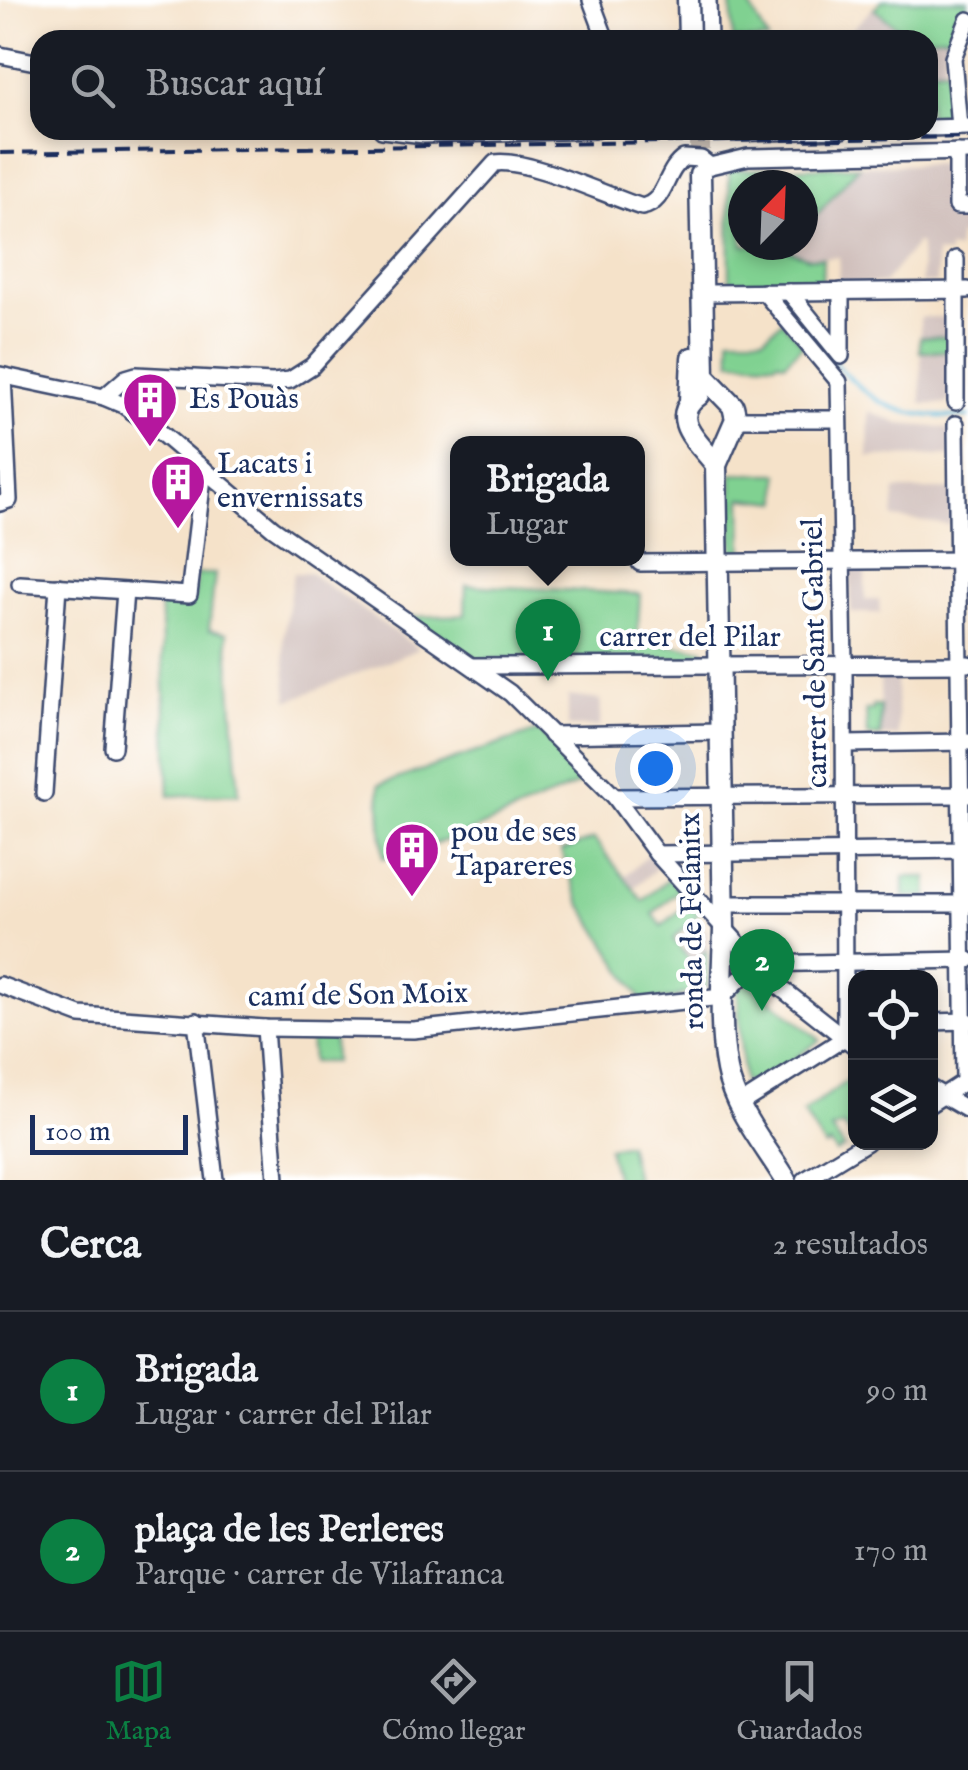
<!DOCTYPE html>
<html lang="es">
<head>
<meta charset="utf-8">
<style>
  body { margin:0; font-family:"IM FELL English",serif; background:#20242c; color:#f1f3f6 }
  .controls { position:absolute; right:30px; bottom:30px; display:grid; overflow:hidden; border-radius:20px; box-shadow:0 5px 15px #0003 }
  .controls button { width:90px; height:90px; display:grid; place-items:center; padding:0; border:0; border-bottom:2px solid #363941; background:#171b24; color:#f1f3f6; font:50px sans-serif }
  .compass { position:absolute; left:728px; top:170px; width:90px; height:90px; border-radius:50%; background:#171b24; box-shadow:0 5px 15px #0003; rotate:23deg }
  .scale { position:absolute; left:30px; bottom:25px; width:158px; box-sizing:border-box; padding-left:10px; border:5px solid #1b2f5e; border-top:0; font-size:28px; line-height:35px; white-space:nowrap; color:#1b2f5e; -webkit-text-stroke:8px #fff; paint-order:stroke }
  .you { position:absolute; left:655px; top:768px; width:35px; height:35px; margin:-25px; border:8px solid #fff; border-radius:50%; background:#1a73e8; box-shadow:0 0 0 15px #1a73e833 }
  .badge { display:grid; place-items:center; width:65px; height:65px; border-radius:50%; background:#0b8043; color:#fff; font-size:32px; font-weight:700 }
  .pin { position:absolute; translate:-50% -82px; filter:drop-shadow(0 2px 5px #0008) }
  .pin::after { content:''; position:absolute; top:52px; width:35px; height:30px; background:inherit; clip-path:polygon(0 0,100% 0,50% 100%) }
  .popup { position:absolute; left:450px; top:436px; width:195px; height:130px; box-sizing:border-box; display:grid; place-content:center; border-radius:20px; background:#171b24; filter:drop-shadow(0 2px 8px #0005); font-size:32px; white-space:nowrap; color:#9ea1a6 }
  .popup b { font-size:38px; color:#f1f3f6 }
  .popup::after { content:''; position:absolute; left:50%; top:100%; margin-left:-20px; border:20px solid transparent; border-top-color:#171b24 }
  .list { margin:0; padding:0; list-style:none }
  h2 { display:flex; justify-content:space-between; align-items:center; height:130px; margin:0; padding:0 40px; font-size:42px }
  h2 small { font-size:32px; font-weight:400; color:#9ea1a6 }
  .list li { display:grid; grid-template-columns:65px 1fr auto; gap:30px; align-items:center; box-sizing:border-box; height:160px; padding:0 40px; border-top:2px solid #363941 }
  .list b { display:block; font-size:38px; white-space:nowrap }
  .list p { margin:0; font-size:32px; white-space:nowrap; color:#9ea1a6 }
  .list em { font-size:32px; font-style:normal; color:#9ea1a6 }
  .icon { flex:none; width:55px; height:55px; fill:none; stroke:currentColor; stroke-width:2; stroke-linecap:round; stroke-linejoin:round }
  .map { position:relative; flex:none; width:968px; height:1180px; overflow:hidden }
  .search { position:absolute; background:#171b24; box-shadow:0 5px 15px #0003; left:30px; right:30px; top:30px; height:110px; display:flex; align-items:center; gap:25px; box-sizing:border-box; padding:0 35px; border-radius:30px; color:#9ea1a6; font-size:38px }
  .sheet { height:450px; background:#171b24 }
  nav { display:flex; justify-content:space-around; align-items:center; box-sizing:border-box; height:140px; border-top:2px solid #363941; background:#171b24; font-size:28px; color:#9ea1a6 }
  nav a { display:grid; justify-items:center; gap:5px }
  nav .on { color:#0b8043 }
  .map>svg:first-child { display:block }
  .industrial { fill:#d0c0bc }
  .green { fill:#80d191; stroke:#4e8078; stroke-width:2.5 }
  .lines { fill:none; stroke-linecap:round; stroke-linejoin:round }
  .stream { stroke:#5cb9da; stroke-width:4 }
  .major-tunnel { stroke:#c9beb4; stroke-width:20; stroke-dasharray:20 10; stroke-linecap:butt }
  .minor-casing { stroke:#3c4a6e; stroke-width:20 }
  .major-casing { stroke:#3c4a6e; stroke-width:25 }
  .minor { stroke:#fff; stroke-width:15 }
  .major { stroke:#fff; stroke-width:20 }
  .rail { stroke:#1b2f5e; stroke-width:4; stroke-dasharray:15 8; stroke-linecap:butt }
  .labels { text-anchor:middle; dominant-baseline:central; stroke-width:8; stroke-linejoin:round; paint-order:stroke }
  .poi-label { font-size:30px; fill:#1b2f5e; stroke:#fff; text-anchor:start }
  .street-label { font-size:30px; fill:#1b2f5e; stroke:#fff }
</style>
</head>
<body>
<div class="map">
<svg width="968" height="1180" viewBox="0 0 968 1180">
  <rect width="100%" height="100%" fill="#fff"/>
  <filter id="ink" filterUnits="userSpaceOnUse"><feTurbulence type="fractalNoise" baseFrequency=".01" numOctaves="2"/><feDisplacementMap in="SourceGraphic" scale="20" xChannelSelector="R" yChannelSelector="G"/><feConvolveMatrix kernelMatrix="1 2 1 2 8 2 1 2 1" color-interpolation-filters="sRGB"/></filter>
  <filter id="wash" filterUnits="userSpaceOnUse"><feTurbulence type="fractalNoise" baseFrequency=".0048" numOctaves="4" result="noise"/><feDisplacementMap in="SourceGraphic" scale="40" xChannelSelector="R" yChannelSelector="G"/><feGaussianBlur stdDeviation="2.25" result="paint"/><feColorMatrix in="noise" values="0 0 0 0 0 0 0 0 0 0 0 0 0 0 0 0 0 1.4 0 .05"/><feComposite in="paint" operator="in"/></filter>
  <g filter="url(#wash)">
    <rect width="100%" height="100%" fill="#f5e2c9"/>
    <g class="industrial">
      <polygon points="873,8 911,38 952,36 945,51 945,68 928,69 928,40 841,40"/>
      <polygon points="944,164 947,167 948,215 968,215 968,238 959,235 957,250 948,249 948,255 936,253 936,283 921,283 920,244 917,243 884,283 838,284 839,257 809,258 787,250 791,245 803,245 803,231 859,166"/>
      <rect x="920" y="317" width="29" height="20"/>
      <polygon points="921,351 949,351 950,400 946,404 921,404"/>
      <polygon points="869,411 900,424 947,428 951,431 951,456 868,457"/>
      <polygon points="895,490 951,490 951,525 893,518"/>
      <polygon points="851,568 865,568 865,600 879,600 880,613 851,613"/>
      <polygon points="293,573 310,573 419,649 288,701 283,639"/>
      <polygon points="896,672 898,736 881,736 880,673"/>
      <polygon points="568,696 601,700 600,727 568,727"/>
      <polygon points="649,854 659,866 633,889 624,877"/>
      <polygon points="707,928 707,949 692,964 682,951"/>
    </g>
    <g class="green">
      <polygon points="731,0 747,0 768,40 733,40"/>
      <polygon points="883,0 968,0 954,36 911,38 874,9"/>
      <polygon points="947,68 948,117 928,117 928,69"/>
      <polygon points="859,166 803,231 803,185 743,185 743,245 791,245 787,250 809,258 823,258 822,285 730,288 729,170"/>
      <polygon points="782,321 803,345 784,363 778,361 775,363 731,361 730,337 764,337"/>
      <polygon points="920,337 949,337 949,351 920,352"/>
      <polygon points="732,474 779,474 779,502 742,498 743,554 733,551"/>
      <polygon points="197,574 215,574 209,630 227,633 239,794 169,796 160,598 194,601"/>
      <polygon points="466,585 640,594 637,642 703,649 703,655 700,658 466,660 406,617 465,615"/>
      <polygon points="873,706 880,706 881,736 867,736 866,710 873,710"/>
      <polygon points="538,731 590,779 458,837 383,858 379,785"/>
      <polygon points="594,839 643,901 669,878 679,890 653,914 662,926 689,902 699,914 673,939 692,963 707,950 707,987 672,998 642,1001 581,904 561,851"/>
      <polygon points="904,877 927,877 928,896 904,897"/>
      <polygon points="747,980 820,1040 762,1082 743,1082 737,983"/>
      <polygon points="310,1034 333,1034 334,1062 312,1062"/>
      <polygon points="855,1075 855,1141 843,1126 831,1129 844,1148 836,1153 830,1144 825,1147 803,1113"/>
      <polygon points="628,1144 636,1180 616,1180 608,1148"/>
    </g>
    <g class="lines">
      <path class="stream" d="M812,338C867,398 882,418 968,417"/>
    </g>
  </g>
  <g filter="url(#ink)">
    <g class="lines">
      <polyline class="major-tunnel" points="700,130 700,175"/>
      <g class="minor-casing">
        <g id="minor">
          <polyline points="591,0 606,40"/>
          <polyline points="708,0 709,40"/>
          <polyline points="0,55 40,63"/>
          <polyline points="959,127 953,58 968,20"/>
          <polyline points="928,128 968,127"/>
          <polyline points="382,130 424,135 595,130"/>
          <polyline points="672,130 699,130"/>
          <polyline points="722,130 728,133 842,130"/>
          <polyline points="957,152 957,206 968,206"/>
          <polyline points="710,166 748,157 968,152"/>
          <polyline points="956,259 956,402"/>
          <polyline points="789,292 841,356 841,291"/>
          <polyline points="710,293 968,290"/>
          <polyline points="0,375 104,397 123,405 155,428 273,528 510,693 615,797 657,854 772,981 856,1047"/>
          <path d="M104,397L126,378L136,375L273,382L290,380L312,366L495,163C528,158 606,196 642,207C667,202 664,171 684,158L701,159L710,166"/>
          <polyline points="736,419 839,419"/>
          <polyline points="0,503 9,500 3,376"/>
          <polyline points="640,563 966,560"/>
          <polyline points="20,584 189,595 204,469"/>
          <polyline points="473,666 968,664"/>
          <polyline points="551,735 719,732"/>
          <polyline points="845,744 968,742"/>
          <polyline points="113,748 125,591"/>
          <polyline points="44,793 58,586"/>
          <polyline points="615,797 968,795"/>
          <polyline points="657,854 968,850"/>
          <polyline points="723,904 968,904"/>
          <polyline points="755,964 968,960"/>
          <polyline points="0,985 80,1015 265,1028 413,1030 722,997 755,964"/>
          <polyline points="196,1021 215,1180"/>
          <polyline points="930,1022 968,1021"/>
          <polyline points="265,1028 276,1180"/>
          <polyline points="930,1088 968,1110"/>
          <polyline points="740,1104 843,1039 845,1023 844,664 839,382 764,292"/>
          <polyline points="930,1104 964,1082 956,424"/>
          <polyline points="805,1180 867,1142"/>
        </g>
      </g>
      <g class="major-casing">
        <g id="major">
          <polyline points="688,0 689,40"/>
          <path d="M700,175L704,376L733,406L736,419L716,465L724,929C723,975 718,1025 727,1070C734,1109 766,1147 786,1180"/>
          <path d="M699,395C666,419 700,443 716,465"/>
          <polyline points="690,401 692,358"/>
        </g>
      </g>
      <use href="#minor" class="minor"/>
      <use href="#major" class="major"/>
      <polyline class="rail" points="0,153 968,137"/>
    </g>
  </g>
  <defs>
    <g id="building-pin" transform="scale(2.875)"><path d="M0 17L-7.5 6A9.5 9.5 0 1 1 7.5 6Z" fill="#b5179e" stroke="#fff"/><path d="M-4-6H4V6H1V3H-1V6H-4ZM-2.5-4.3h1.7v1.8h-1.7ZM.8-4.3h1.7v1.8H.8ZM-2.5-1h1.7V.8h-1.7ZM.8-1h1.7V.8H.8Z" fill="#fff"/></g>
  </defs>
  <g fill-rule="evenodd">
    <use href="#building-pin" x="150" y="400"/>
    <use href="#building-pin" x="178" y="482"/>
    <use href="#building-pin" x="412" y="850"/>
  </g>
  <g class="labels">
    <g class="poi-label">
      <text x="189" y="400">Es Pouàs</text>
      <text x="217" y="465">Lacats i<tspan x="217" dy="34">envernissats</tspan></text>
      <text x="451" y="833">pou de ses<tspan x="451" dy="34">Tapareres</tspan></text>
    </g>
    <g class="street-label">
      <text x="690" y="638">carrer del Pilar</text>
      <text transform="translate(816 653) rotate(-91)">carrer de Sant Gabriel</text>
      <text transform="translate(693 921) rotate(-91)">ronda de Felanitx</text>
      <text transform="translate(358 996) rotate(-1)">camí de Son Moix</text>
    </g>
  </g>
</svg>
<div class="controls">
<button><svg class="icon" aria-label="locate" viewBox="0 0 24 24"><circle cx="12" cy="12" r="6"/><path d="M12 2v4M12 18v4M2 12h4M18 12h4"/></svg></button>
<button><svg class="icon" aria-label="layers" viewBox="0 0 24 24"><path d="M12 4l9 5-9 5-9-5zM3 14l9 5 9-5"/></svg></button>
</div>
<svg class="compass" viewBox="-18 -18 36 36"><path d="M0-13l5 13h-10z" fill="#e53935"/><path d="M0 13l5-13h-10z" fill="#9ea1a6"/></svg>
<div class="scale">100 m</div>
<div class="you"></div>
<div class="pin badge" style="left:548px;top:681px">1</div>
<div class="popup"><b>Brigada</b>Lugar</div>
<div class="pin badge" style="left:762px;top:1011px">2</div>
<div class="search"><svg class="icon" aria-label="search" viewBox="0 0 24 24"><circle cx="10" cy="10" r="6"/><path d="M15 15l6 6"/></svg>Buscar aquí</div>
</div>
<section class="sheet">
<h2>Cerca<small>2 resultados</small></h2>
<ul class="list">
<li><span class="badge">1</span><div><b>Brigada</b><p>Lugar · carrer del Pilar</p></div><em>90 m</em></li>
<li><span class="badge">2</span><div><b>plaça de les Perleres</b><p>Parque · carrer de Vilafranca</p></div><em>170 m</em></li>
</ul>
</section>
<nav>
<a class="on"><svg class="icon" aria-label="map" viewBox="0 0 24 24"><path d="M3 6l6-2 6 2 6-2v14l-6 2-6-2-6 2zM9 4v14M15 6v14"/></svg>Mapa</a>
<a><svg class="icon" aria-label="directions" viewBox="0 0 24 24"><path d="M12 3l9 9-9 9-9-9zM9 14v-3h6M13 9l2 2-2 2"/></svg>Cómo llegar</a>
<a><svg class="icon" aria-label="saved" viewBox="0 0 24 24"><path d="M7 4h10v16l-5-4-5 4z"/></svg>Guardados</a>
</nav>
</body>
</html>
